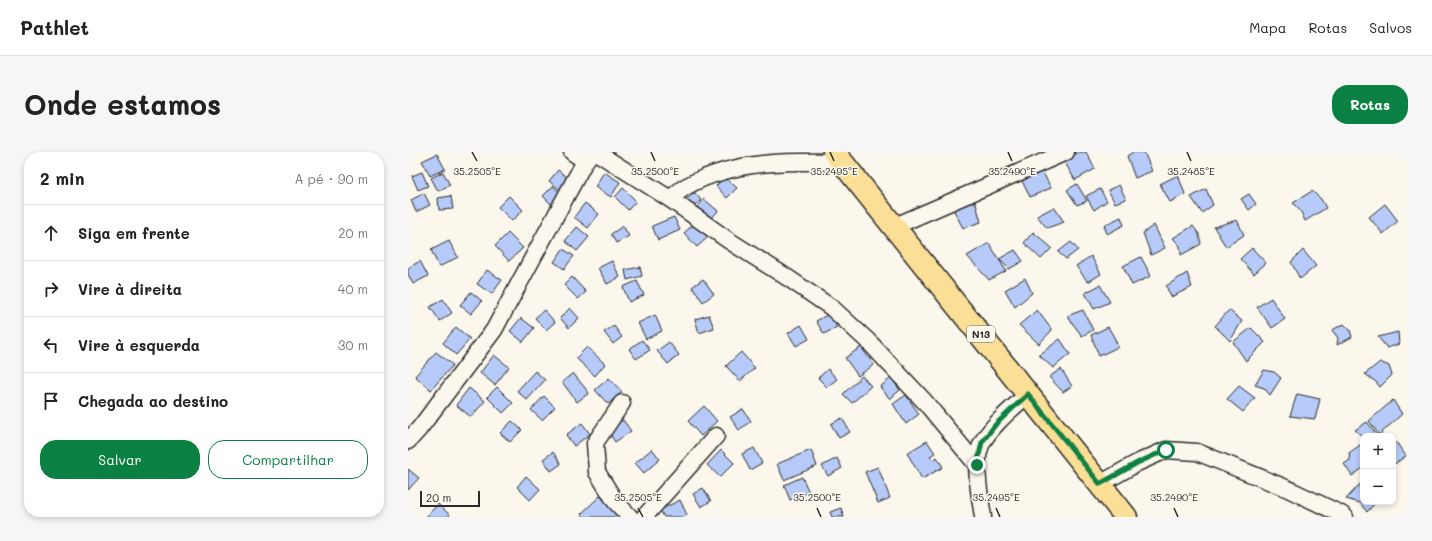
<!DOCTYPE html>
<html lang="pt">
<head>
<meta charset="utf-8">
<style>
  body { margin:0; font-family:Mali,sans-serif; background:#f6f6f6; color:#222 }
  .controls { position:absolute; right:12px; bottom:12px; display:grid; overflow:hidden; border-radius:8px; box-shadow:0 2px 6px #0003 }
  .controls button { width:36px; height:36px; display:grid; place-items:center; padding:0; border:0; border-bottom:1px solid #e0e0e0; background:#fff; color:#222; font:20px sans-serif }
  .scale { position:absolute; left:12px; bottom:10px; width:60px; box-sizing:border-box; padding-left:4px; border:2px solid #2b2b2b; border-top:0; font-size:11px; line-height:14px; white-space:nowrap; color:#2b2b2b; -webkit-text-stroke:3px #fbf7ec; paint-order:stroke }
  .stop { position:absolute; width:12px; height:12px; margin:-9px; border:3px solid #0b8043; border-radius:50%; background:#fff }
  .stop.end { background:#0b8043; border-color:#fff; box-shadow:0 1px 4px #0008 }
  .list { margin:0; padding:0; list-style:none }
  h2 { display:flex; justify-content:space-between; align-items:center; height:52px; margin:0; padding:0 16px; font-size:17px }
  h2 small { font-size:13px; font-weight:400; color:#767676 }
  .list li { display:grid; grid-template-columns:26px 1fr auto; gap:12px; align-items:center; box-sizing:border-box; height:56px; padding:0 16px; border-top:1px solid #e0e0e0 }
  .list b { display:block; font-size:15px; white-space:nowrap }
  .list em { font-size:13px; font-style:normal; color:#767676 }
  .actions { display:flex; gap:8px; padding:12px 16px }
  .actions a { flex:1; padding:9px 0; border:1px solid #0b8043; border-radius:16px; text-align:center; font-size:14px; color:#0b8043 }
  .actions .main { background:#0b8043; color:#fff }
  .icon { flex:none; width:22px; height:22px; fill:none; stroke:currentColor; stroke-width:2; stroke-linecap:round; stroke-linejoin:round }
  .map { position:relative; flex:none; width:1000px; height:365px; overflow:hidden; border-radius:16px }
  header { display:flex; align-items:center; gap:24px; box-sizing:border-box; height:56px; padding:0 20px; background:#fff; border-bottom:1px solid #e0e0e0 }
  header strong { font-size:19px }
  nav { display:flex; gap:22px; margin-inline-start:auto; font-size:14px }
  .intro { display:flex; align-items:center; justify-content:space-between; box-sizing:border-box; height:96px; padding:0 24px }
  h1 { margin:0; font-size:28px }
  .button { padding:10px 18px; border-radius:16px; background:#0b8043; color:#fff; font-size:14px; font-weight:700 }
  main { display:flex; gap:24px; padding:0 24px }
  aside { flex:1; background:#fff; border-radius:16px; box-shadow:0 2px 6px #0003 }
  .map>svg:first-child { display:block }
  .building { fill:#b6cbfa; stroke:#2b2b2b }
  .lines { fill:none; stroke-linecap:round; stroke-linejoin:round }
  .street-casing { stroke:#2b2b2b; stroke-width:19 }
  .primary-casing { stroke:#2b2b2b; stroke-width:25 }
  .street { stroke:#fbf7ec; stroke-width:16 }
  .primary { stroke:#fbdf96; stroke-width:22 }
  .route { stroke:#0b8043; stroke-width:5 }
  .ticks { fill:none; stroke:#2b2b2b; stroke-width:1.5 }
  .labels { text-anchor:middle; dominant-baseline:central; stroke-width:3; stroke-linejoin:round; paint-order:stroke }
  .shield { fill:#fbf7ec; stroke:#696865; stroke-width:1 }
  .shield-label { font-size:10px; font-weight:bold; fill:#2b2b2b }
  .ticks-label { font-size:10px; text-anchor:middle; fill:#2b2b2b; stroke:#fbf7ec; stroke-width:3; stroke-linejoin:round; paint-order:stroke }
</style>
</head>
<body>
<header>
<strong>Pathlet</strong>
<nav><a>Mapa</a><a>Rotas</a><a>Salvos</a></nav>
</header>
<div class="intro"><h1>Onde estamos</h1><a class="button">Rotas</a></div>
<main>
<aside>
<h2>2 min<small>A pé · 90 m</small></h2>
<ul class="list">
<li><svg class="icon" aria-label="ahead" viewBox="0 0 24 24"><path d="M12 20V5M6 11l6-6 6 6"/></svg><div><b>Siga em frente</b></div><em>20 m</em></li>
<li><svg class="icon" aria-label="right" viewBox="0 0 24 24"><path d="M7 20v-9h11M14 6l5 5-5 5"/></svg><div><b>Vire à direita</b></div><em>40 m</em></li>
<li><svg class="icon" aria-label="left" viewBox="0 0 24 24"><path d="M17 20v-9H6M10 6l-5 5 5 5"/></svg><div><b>Vire à esquerda</b></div><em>30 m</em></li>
<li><svg class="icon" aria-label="arrive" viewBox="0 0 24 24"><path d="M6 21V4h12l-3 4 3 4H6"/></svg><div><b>Chegada ao destino</b></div></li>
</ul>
<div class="actions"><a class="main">Salvar</a><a>Compartilhar</a></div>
</aside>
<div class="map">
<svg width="1000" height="365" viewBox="0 0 1000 365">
  <rect width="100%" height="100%" fill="#fbf7ec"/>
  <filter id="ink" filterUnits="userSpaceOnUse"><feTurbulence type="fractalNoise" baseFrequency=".025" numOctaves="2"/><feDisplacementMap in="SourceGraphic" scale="8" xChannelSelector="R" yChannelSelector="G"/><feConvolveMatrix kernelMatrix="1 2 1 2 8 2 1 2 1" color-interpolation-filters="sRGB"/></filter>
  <g filter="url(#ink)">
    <g class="building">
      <polygon points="671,0 678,0 687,17 667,28 656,9"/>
      <polygon points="725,0 736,0 744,19 727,26 719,4"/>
      <polygon points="29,2 37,17 22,24 14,9"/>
      <polygon points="633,17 643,36 622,45 613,27"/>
      <polygon points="150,18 161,27 152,38 141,29"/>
      <polygon points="14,20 20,34 10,38 4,24"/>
      <polygon points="35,20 42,33 30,39 23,26"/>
      <polygon points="196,20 212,30 203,45 187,35"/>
      <polygon points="770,23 777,42 762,50 752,32"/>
      <polygon points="317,25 329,36 319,46 308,34"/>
      <polygon points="669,32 679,49 669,53 659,38"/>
      <polygon points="711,33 718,47 707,51 700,38"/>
      <polygon points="145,34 153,42 143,52 135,44"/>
      <polygon points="215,36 228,49 220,58 207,45"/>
      <polygon points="692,37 699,49 686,58 678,44"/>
      <polygon points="798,37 805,53 794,61 783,45"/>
      <polygon points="904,39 913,47 918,56 897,69 893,60 885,51"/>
      <polygon points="16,41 22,53 8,60 3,48"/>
      <polygon points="287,41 293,48 283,56 277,48"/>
      <polygon points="841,42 848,52 841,58 833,47"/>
      <polygon points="43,44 45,57 31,58 30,46"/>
      <polygon points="101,44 115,58 104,69 90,55"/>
      <polygon points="566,45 573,70 555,76 545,57"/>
      <polygon points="296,47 310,59 300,70 286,59"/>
      <polygon points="177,51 191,62 180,76 166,65"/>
      <polygon points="977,52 990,69 975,82 961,65"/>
      <polygon points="646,55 656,70 639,76 629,64"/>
      <polygon points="266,65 272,78 250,88 244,74"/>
      <polygon points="713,65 716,73 699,82 696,73"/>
      <polygon points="829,68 836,83 818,95 806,75"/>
      <polygon points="287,71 300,85 289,95 276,81"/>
      <polygon points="746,73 757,96 743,103 735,81"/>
      <polygon points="215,74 221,84 208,91 203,82"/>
      <polygon points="785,74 791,82 793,92 773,103 772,94 765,86"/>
      <polygon points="169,75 181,85 169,99 157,89"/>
      <polygon points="625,80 644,96 633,107 616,91"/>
      <polygon points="100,81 115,96 101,109 87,94"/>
      <polygon points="41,89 50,105 31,115 23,98"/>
      <polygon points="663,90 670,98 658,107 650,100"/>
      <polygon points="581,91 598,119 581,128 559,104"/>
      <polygon points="844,96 858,111 846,122 832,107"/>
      <polygon points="155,97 166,104 156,117 146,110"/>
      <polygon points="607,98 615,109 601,117 591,107"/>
      <polygon points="895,98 908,114 892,127 883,110"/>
      <polygon points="683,104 693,122 680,130 668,114"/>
      <polygon points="733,105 743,124 724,133 715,114"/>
      <polygon points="12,109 20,124 5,132 0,122 0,116"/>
      <polygon points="204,109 212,125 199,132 190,116"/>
      <polygon points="232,115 234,124 219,128 217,118"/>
      <polygon points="79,118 94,128 84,142 69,132"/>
      <polygon points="779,121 784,135 763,145 758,134"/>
      <polygon points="164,125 178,140 170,147 156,133"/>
      <polygon points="617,126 624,141 607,155 597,138"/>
      <polygon points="295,127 306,142 295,150 284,135"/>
      <polygon points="229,129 236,143 221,150 215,135"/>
      <polygon points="692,133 702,150 686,157 677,141"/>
      <polygon points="63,140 74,149 63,162 52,153"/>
      <polygon points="863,146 877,167 864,176 849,155"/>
      <polygon points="35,147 44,161 32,169 22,155"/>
      <polygon points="162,156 171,166 161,176 152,166"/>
      <polygon points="136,158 147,170 138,178 127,166"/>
      <polygon points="629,158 644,178 631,192 611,173"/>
      <polygon points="675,158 685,178 674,184 659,164"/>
      <polygon points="821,158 834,169 822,189 807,174"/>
      <polygon points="421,162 429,175 416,182 408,169"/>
      <polygon points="247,163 254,179 238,187 230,171"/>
      <polygon points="301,163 306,176 291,181 287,167"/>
      <polygon points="113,166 126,176 115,190 102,179"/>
      <polygon points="936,172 942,178 944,185 929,193 930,186 924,178"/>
      <polygon points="393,173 401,187 388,194 380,181"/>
      <polygon points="206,174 214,185 205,192 196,180"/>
      <polygon points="48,175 62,187 48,203 35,191"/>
      <polygon points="700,175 706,185 710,195 691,204 683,183"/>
      <polygon points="843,176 857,190 838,209 825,190"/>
      <polygon points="990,180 991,192 979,196 970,185"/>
      <polygon points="652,187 662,202 645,216 631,203"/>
      <polygon points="234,188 242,198 228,207 221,197"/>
      <polygon points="261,190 271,203 260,212 249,199"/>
      <polygon points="179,195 197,212 187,224 168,206"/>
      <polygon points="453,195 466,213 450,224 437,206"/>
      <polygon points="28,200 45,213 23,238 7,224"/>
      <polygon points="333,200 347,216 332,229 318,214"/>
      <polygon points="86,203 101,215 87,233 72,221"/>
      <polygon points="972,210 981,214 984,223 972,235 968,230 957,222"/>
      <polygon points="420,217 429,227 419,235 410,226"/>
      <polygon points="653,217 664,234 655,240 641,225"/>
      <polygon points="856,218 866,220 873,226 862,243 856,236 847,233"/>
      <polygon points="127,219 137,228 119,248 109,239"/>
      <polygon points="165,221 181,241 169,250 154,230"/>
      <polygon points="454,224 463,234 444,251 435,242"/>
      <polygon points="201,226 214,240 200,252 187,238"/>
      <polygon points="483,226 492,238 482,247 472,235"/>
      <polygon points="831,234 847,246 835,260 819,247"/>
      <polygon points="89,235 105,251 95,261 79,245"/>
      <polygon points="61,236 77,249 63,265 48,253"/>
      <polygon points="889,242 912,247 907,267 882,264"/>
      <polygon points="498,243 511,262 498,272 485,252"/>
      <polygon points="136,244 147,255 134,268 123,258"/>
      <polygon points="985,248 994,262 971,283 961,269"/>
      <polygon points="296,254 309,269 293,284 280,269"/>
      <polygon points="335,257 343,269 331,278 322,265"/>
      <polygon points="434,266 442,280 431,286 423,272"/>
      <polygon points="215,268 223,279 207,290 200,279"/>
      <polygon points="104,269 114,278 102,290 92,281"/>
      <polygon points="959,270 969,283 975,284 955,284 955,285 947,278"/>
      <polygon points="174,271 182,282 166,294 158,283"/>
      <polygon points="519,289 527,301 522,304 525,308 529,305 535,315 514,327 499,301"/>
      <polygon points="988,290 998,304 985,313 985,293"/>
      <polygon points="955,291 955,316 944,324 936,312 942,308 941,301"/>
      <polygon points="346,296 354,311 342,318 334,302"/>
      <polygon points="244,297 252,307 236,321 227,311"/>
      <polygon points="313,298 326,311 312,325 299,313"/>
      <polygon points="403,298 409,314 376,328 369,312"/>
      <polygon points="145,300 153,312 143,319 135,307"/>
      <polygon points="429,306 434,316 420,324 414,314"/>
      <polygon points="470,315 482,346 470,351 457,320"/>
      <polygon points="0,317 11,326 0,338"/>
      <polygon points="118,324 132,337 122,348 109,335"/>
      <polygon points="394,325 401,340 382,348 376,333"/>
      <polygon points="955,329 955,350 968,350 959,360 952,351 938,347"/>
      <polygon points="295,336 303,349 293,355 285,342"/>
      <polygon points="192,344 210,363 208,365 176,365 173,362"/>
      <polygon points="272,348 279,363 275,365 256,365 252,358"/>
      <polygon points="30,352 42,363 40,365 18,365"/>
      <polygon points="433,356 436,365 424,365 422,360"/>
    </g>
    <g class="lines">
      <g class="street-casing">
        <g id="street">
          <polyline points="164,0 177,9"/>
          <polyline points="188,0 262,47 320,88 380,126 424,156 462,191 517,250 569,313"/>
          <path d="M262,47C267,43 273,37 279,34C326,8 382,9 434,10"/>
          <polyline points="487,74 658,0"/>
          <polyline points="214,251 187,291 189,320 207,349 222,365"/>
          <polyline points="0,289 11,277 86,178 177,9 184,0"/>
          <polyline points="692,332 729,311 758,298 789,300 878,336 933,362 937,365"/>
          <polyline points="236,365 308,284"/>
          <path d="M575,365C572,345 564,307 575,289C586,271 605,256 620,242"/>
        </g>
      </g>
      <g class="primary-casing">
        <polyline id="primary" points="426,0 718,365"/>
      </g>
      <use href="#street" class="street"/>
      <use href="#primary" class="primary"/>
    </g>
  </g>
  <g class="lines" filter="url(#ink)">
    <polyline class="route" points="569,313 574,290 588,272 620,242 692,332 729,311 758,298"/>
  </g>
  <path class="ticks" d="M64,0L69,9M243,0L247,9M422,0L426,9M600,0L604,9M779,0L783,9M230,356L235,365M409,356L413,365M588,356L592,365M766,356L770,365"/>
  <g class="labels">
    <rect class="shield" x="559" y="174" width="28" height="16" rx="3"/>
    <g class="shield-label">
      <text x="573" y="182">N13</text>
    </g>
  </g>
  <g class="ticks-label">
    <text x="69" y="23">35.2505°E</text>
    <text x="247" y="23">35.2500°E</text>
    <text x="426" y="23">35.2495°E</text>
    <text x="604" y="23">35.2490°E</text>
    <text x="783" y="23">35.2485°E</text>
    <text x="230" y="349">35.2505°E</text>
    <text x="409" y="349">35.2500°E</text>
    <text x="588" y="349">35.2495°E</text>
    <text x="766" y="349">35.2490°E</text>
  </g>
</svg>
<div class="controls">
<button>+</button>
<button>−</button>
</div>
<div class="scale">20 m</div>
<div class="stop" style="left:758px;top:298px"></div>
<div class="stop end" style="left:569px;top:313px"></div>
</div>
</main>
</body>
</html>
